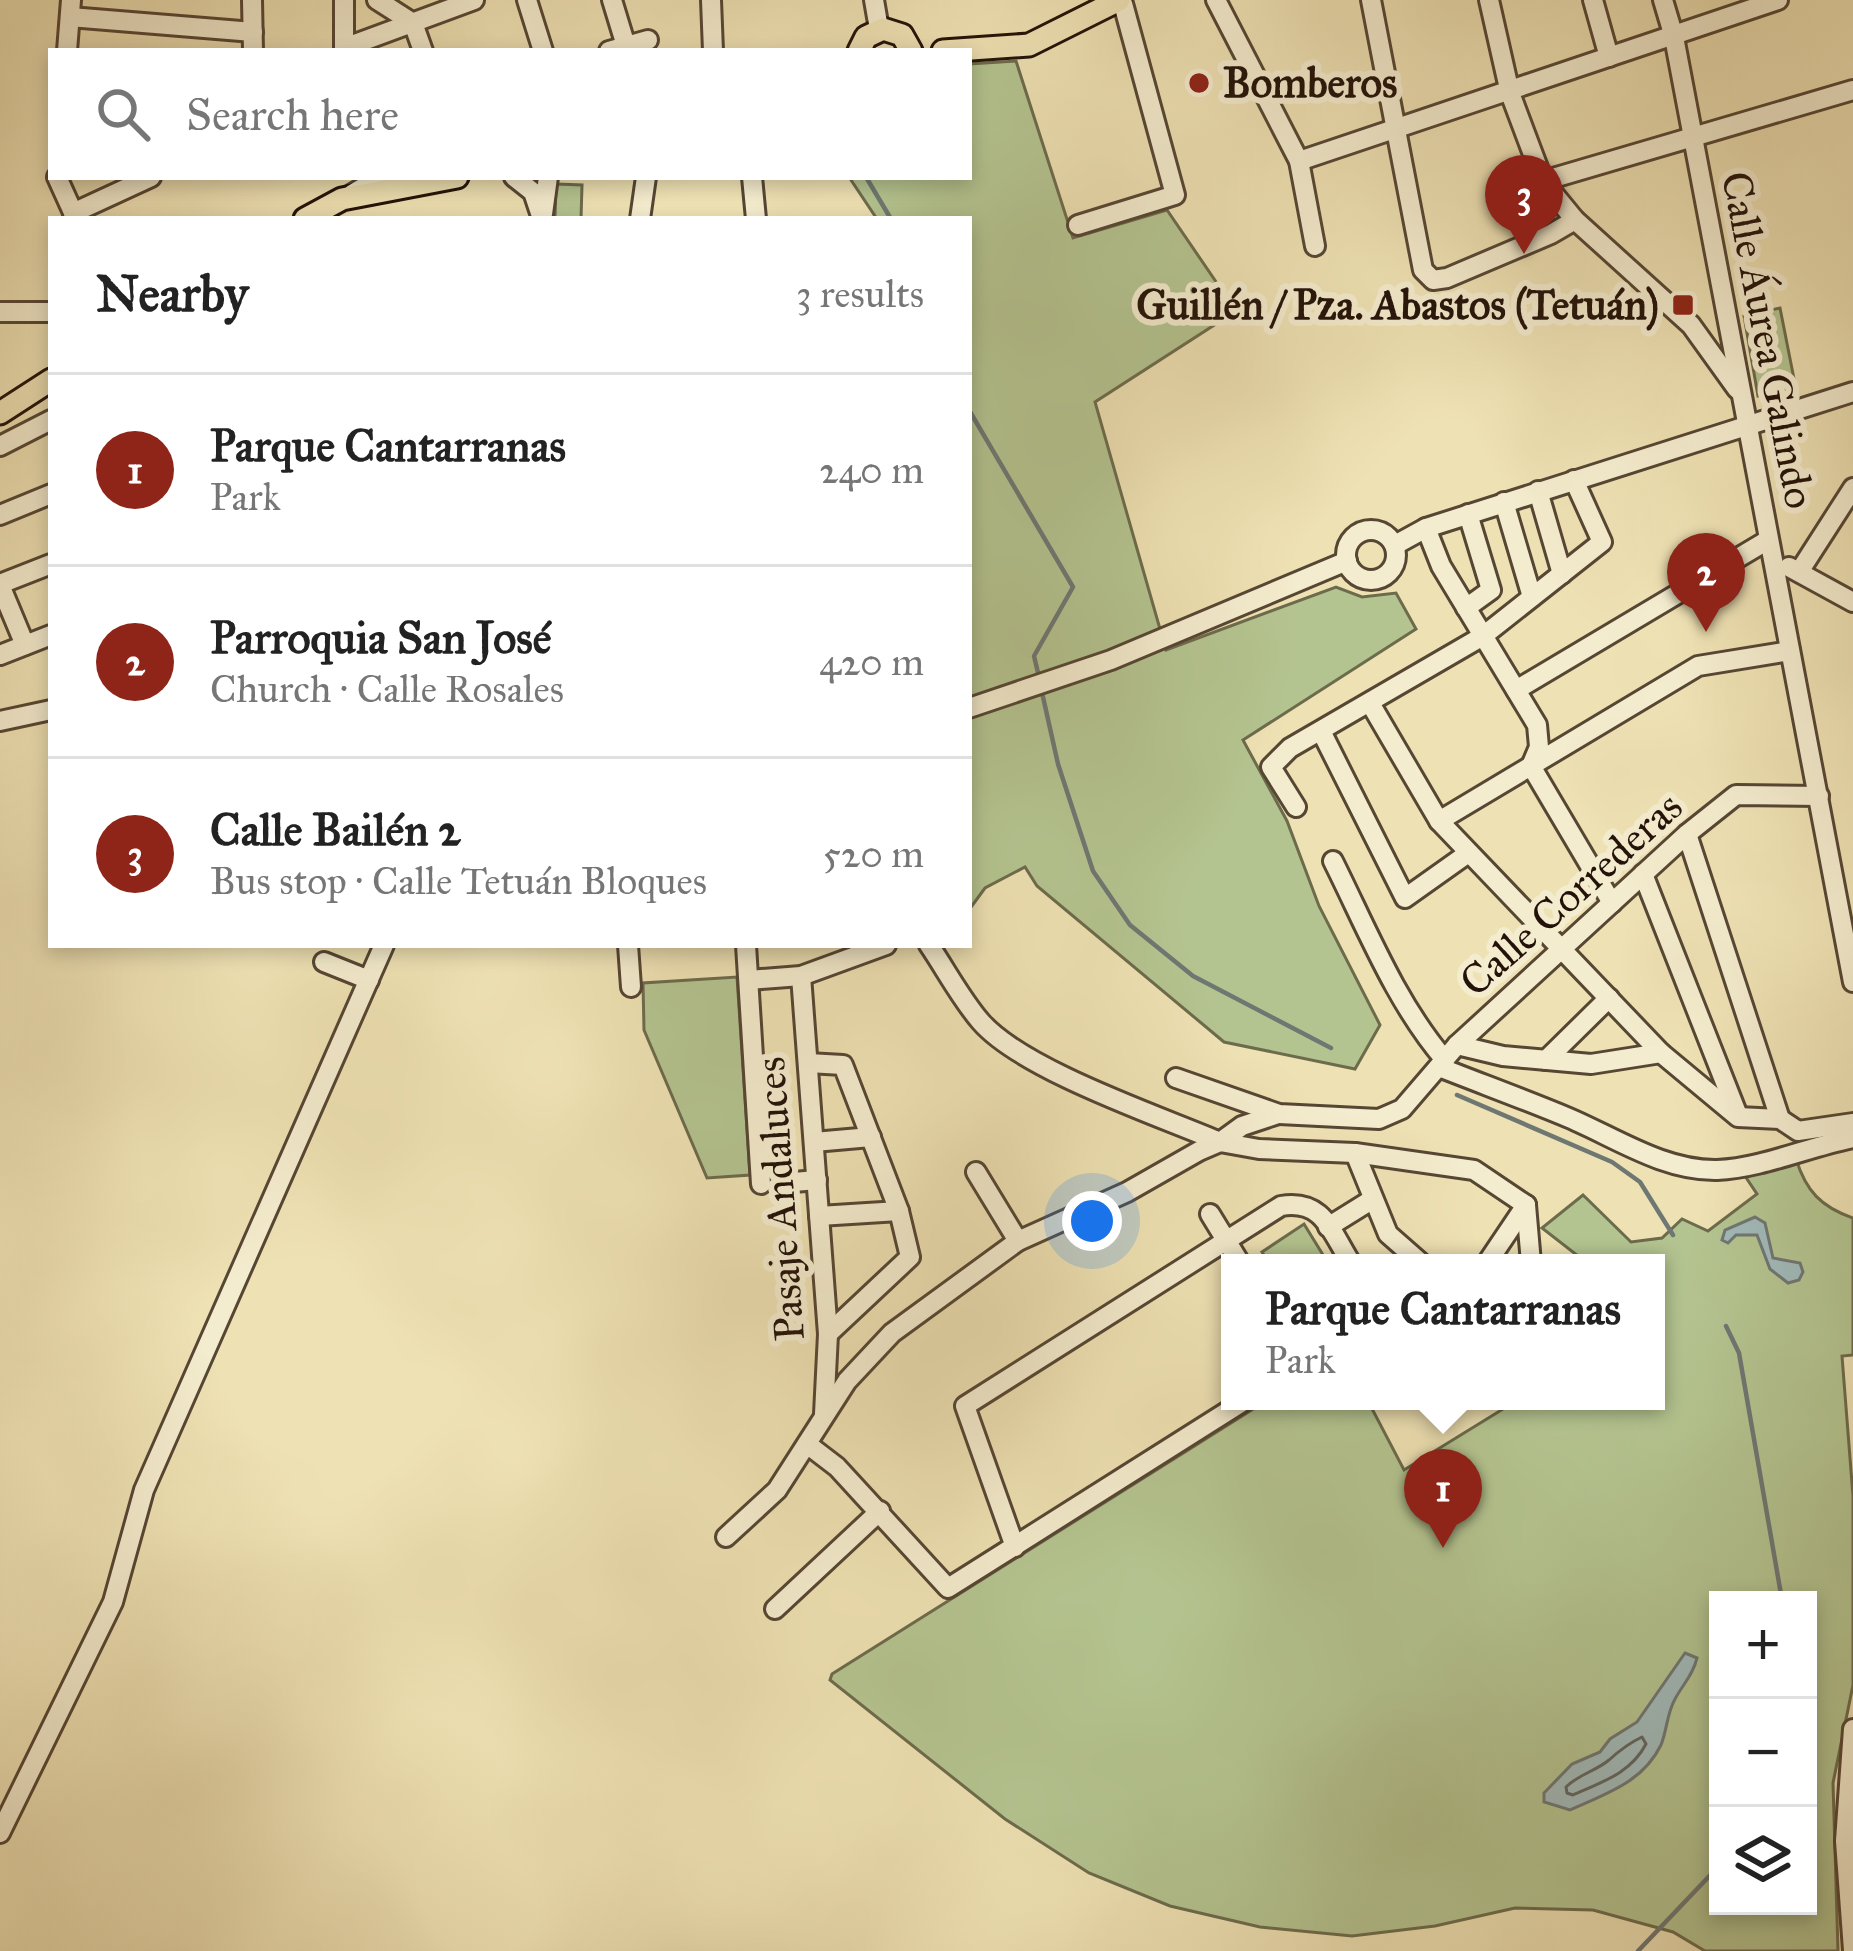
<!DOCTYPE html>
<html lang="en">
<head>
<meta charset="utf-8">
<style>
  body { margin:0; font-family:"IM FELL Great Primer",serif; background:#f2f2f2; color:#222 }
  .controls { position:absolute; right:36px; bottom:36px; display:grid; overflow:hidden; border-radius:0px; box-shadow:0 6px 18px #0003 }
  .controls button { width:108px; height:108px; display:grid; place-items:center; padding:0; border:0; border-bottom:3px solid #e0e0e0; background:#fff; color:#222; font:60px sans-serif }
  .you { position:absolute; left:1092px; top:1221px; width:42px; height:42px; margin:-30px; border:9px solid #fff; border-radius:50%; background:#1a73e8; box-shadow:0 0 0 18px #1a73e833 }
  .badge { display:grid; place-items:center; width:78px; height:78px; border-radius:50%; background:#8f2418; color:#fff; font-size:39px; font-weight:700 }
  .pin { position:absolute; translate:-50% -99px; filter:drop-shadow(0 3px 6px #0008) }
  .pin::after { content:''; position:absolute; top:63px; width:42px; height:36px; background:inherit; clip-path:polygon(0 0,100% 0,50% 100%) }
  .popup { position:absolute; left:1221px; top:1254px; width:444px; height:156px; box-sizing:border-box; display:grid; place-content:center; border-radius:0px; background:#fff; filter:drop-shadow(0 3px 9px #0005); font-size:39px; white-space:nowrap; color:#767676 }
  .popup b { font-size:45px; color:#222 }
  .popup::after { content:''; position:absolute; left:50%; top:100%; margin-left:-24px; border:24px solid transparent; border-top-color:#fff }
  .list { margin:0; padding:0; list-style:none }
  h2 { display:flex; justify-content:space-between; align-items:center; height:156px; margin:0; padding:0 48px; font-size:51px }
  h2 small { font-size:39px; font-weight:400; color:#767676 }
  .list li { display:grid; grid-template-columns:78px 1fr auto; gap:36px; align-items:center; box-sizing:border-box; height:192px; padding:0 48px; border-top:3px solid #e0e0e0 }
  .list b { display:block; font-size:45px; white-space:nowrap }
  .list p { margin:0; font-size:39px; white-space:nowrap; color:#767676 }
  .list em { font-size:39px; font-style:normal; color:#767676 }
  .icon { flex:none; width:66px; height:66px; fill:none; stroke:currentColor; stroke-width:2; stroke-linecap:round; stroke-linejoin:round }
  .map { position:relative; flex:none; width:1853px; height:1951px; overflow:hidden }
  .search { position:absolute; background:#fff; box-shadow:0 6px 18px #0003; left:48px; top:48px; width:924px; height:132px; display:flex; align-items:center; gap:30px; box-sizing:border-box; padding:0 42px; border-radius:0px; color:#767676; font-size:45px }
  .panel { position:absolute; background:#fff; box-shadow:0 6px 18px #0003; left:48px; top:216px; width:924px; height:732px; border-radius:0px }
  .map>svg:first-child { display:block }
  .green { fill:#b4c490; stroke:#6c6b4c; stroke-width:3; fill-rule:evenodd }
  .water { fill:#a1bab9; stroke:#6f7773; stroke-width:3 }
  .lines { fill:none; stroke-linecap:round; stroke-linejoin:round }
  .shore { stroke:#626661; stroke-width:3 }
  .stream { stroke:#6f7773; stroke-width:4.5 }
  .minor-casing { stroke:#564634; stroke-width:24 }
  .major-casing { stroke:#231209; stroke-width:27 }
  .minor { stroke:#f4ecce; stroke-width:18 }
  .major { stroke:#eee1b3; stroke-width:21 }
  .poi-dot { fill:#8f2418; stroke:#f4ecce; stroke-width:4.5 }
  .labels { text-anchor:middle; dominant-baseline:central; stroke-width:12; stroke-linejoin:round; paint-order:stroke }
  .poi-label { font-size:42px; font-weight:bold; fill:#231209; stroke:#f4ecce; text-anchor:start }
  .street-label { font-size:42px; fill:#231209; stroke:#f4ecce }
</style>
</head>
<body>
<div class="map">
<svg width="1853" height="1951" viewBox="0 0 1853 1951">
  <rect width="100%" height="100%" fill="#eee1b3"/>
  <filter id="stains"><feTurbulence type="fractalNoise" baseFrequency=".00167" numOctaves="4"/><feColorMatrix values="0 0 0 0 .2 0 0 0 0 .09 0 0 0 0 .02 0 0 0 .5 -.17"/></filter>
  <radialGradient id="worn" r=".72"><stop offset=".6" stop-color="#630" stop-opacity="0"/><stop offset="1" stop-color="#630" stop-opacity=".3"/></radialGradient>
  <g class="green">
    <polygon points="1016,61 1073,238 1167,210 1236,311 1095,402 1166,650 1336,587 1362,597 1396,593 1416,629 1243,740 1287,821 1319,906 1380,1025 1355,1069 1224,1042 1037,886 1025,867 985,888 969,910 969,219 877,219 849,177 969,177 969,64"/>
    <polygon points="556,184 582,185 581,219 555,219"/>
    <polygon points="1780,308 1796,389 1758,396 1744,316"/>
    <polygon points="737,977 750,1175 707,1178 644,1030 643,983"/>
    <path d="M1796,1159C1806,1191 1821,1207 1853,1218V1355L1842,1356L1853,1496V1685L1833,1783L1838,1951H1705L1673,1932L1593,1910L1515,1908L1435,1926L1352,1936L1260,1927L1170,1906L1089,1873L1005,1819L830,1680L832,1674L1266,1401H1368L1404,1470L1516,1401H1656V1263H1587L1542,1228L1583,1195L1631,1242L1662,1238L1682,1219L1708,1231L1757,1194L1745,1176ZM1718,1600H1808V1906H1718Z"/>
    <polygon points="1304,1224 1328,1263 1269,1263 1262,1252"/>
  </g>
  <g class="water">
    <polygon points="1755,1217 1765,1223 1773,1258 1800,1263 1803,1272 1799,1280 1788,1283 1770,1269 1757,1235 1736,1235 1728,1243 1722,1240 1725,1230"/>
    <path d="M1685,1653L1697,1658C1693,1675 1683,1684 1675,1699C1667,1713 1667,1730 1661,1745C1643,1782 1606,1794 1570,1810L1544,1802V1793L1572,1764L1600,1752L1610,1739L1637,1722Z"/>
  </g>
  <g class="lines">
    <path class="shore" d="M1642,1737L1646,1744C1631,1773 1602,1782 1573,1795L1567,1793L1566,1787C1579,1774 1596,1771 1609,1760C1620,1750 1629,1743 1642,1737Z"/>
    <g class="stream">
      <polyline points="866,177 891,219"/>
      <polyline points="969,410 1073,587 1034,656 1039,677"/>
      <polyline points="1041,688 1058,764 1093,871 1130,925 1193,976 1331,1048"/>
      <polyline points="1457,1095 1612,1162 1640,1182 1673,1235"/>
      <polyline points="1726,1326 1739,1353 1782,1600"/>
      <polyline points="1638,1951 1718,1867"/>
    </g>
    <g class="minor-casing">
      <g id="minor">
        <polyline points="252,0 253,51"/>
        <polyline points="377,0 413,23 423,51"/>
        <polyline points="527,0 543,51"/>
        <polyline points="612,0 626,46"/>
        <polyline points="711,0 713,51"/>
        <polyline points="874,0 879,29"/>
        <polyline points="1216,0 1299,161 1315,246"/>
        <polyline points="1371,0 1423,270 1433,280 1447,278 1551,234 1575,220"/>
        <polyline points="1489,0 1510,93 1543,181 1575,220 1691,325 1737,389"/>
        <polyline points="1593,0 1609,57"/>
        <polyline points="1663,0 1674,37 1853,982"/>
        <polyline points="70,17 253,32"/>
        <polyline points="344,48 474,0"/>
        <polyline points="67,51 71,0"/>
        <polyline points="344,51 344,0"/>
        <polyline points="609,51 648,40"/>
        <polyline points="1299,161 1778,0"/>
        <polyline points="57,177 76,219"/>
        <polyline points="514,177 533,192 542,219"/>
        <polyline points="752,177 756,219"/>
        <polyline points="1543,181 1853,90"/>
        <polyline points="352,194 381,177"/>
        <polyline points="73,213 151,177"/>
        <polyline points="543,214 548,177"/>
        <polyline points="640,219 646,177"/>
        <polyline points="1078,225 1175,195 1122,0"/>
        <polyline points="0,312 51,312"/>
        <polyline points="0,446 51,420"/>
        <polyline points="1538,491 1562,574"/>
        <polyline points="1504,502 1532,597"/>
        <polyline points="0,515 51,494"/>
        <polyline points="1426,528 1441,566 1537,725 1539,747 1531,766 1612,903"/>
        <circle cx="1371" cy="555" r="25"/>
        <polyline points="1395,545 1426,528 1853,392"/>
        <polyline points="1789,567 1853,602"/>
        <polyline points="1799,572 1853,488"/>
        <polyline points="0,584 51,564"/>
        <polyline points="0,585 25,645"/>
        <polyline points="1466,608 1491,590 1468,514"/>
        <polyline points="0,655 51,635"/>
        <polyline points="1516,690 1768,540"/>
        <polyline points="1370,703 1439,821 1661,1053"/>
        <polyline points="969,708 1111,660 1347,561"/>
        <polyline points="0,721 51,710"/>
        <polyline points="1321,731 1405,898 1467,854"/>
        <polyline points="1296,807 1271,767 1290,748 1483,636 1602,542 1574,480"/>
        <polyline points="1439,821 1698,666 1790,651"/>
        <polyline points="1687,834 1780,1119"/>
        <path d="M1333,861C1366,927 1396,1003 1445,1060"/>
        <polyline points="1643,874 1737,1113"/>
        <polyline points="628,945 631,987"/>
        <polyline points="746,945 761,1184"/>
        <path d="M929,945C946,970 961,999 981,1022C1023,1070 1159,1116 1220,1142L1242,1126L1278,1114"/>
        <polyline points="324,962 369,980"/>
        <polyline points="801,976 828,1334 824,1414"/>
        <polyline points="749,980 801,976 886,945"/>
        <polyline points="1457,1045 1503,1056 1591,1064 1661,1053 1738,1117 1780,1119 1798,1131 1853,1123"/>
        <polyline points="1546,1060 1609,998"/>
        <polyline points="808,1063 843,1065 899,1211 910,1257 828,1334"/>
        <path d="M1439,1067C1482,1084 1526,1100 1569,1118C1616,1138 1664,1171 1717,1170C1762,1168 1808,1147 1853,1138"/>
        <polyline points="1176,1078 1279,1114 1379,1119 1402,1109 1457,1045 1687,834 1736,795 1819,796"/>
        <polyline points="814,1142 871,1137"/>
        <polyline points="1355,1153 1388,1234 1421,1263"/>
        <polyline points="976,1172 1018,1241"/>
        <polyline points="782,1183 817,1180"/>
        <polyline points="1526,1205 1531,1263"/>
        <polyline points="1210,1214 1240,1263"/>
        <polyline points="819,1216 899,1211"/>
        <polyline points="1328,1227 1373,1199"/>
        <polyline points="1487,1263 1526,1205"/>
        <polyline points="1436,1401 1441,1408"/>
        <polyline points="807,1444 837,1467 948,1588 1244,1401"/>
        <polyline points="726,1537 777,1490 847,1381 892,1333 1018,1241 1127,1192 1199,1151 1220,1142 1259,1149 1355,1153 1474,1170 1526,1205"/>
        <path d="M1015,1547L965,1406L1281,1206C1324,1199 1331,1232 1351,1263"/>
        <polyline points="775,1609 880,1511"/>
        <polyline points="1853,1729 1845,1841 1853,1950"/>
        <polyline points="0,1833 113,1602 144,1490 384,945"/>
      </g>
    </g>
    <g class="major-casing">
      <g id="major">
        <polyline points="859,51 866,37 883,29 902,35 911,51"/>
        <polyline points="943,51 1029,45 1119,0"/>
        <polyline points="305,219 342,199 457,177"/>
        <polyline points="0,413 51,380"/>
      </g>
    </g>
    <use href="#minor" class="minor"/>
    <use href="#major" class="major"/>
  </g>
  <g class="poi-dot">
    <circle cx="1199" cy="83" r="12"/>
    <rect x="1671" y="293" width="24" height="24" rx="6"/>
  </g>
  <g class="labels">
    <g class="poi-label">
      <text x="1223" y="83">Bomberos</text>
      <text x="1659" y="305" text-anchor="end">Guillén / Pza. Abastos (Tetuán)</text>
    </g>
    <g class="street-label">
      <text transform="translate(1768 340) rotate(79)">Calle Áurea Galindo</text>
      <text transform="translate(1571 894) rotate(-42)">Calle Correderas</text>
      <text transform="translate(780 1199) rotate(-94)">Pasaje Andaluces</text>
    </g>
  </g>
  <rect width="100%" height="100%" filter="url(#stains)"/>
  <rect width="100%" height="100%" fill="url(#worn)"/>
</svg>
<div class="controls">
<button>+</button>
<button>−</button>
<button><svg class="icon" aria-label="layers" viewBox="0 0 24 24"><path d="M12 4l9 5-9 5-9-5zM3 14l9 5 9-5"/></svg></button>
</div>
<div class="you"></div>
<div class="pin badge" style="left:1443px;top:1548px">1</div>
<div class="popup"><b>Parque Cantarranas</b>Park</div>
<div class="pin badge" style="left:1706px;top:632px">2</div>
<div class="pin badge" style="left:1524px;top:254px">3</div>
<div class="search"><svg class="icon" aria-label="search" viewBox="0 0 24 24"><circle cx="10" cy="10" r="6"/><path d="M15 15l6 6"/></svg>Search here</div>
<section class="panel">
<h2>Nearby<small>3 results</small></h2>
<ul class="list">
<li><span class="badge">1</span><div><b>Parque Cantarranas</b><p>Park</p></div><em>240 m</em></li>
<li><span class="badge">2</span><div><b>Parroquia San José</b><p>Church · Calle Rosales</p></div><em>420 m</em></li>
<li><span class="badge">3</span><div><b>Calle Bailén 2</b><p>Bus stop · Calle Tetuán Bloques</p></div><em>520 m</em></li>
</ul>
</section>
</div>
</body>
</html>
